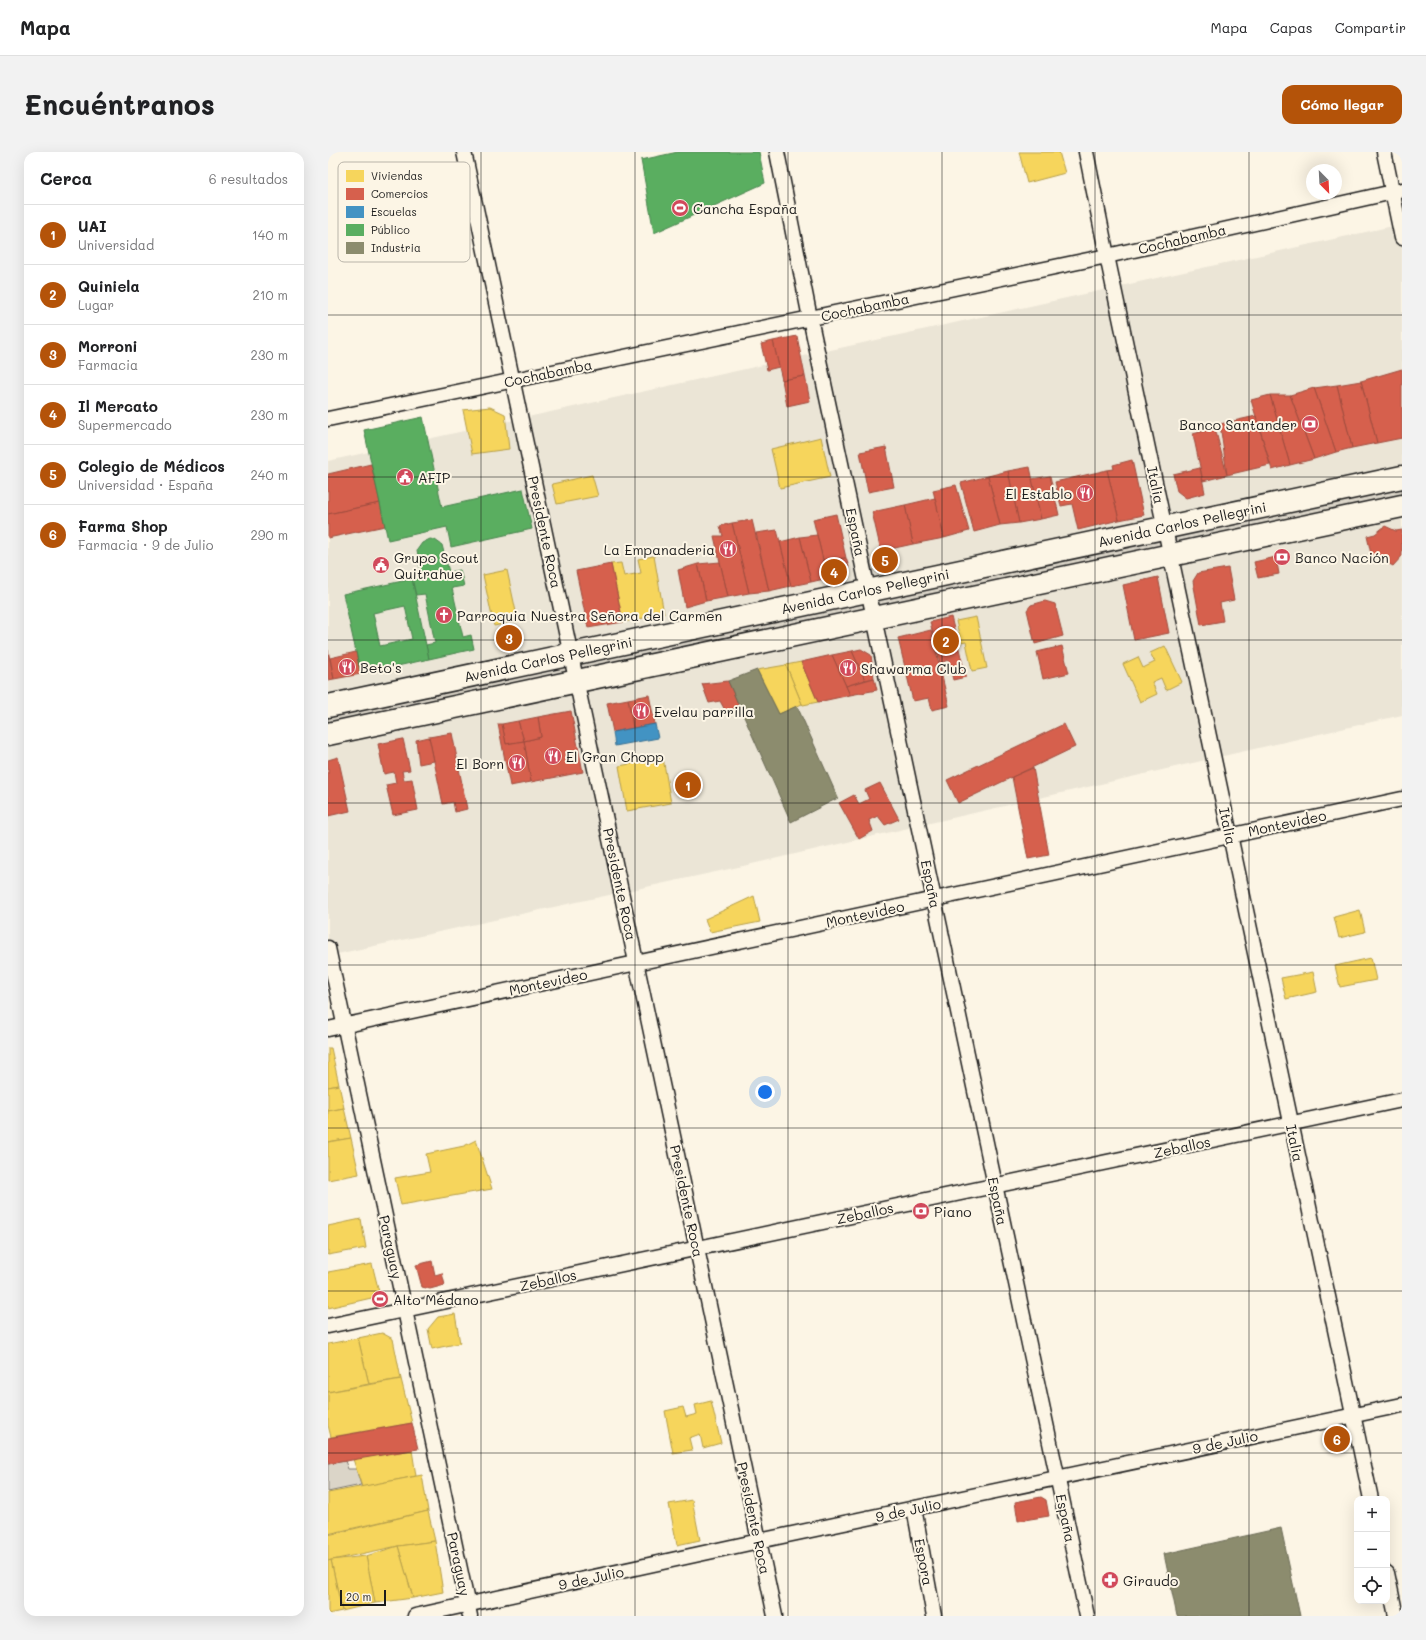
<!DOCTYPE html>
<html lang="es">
<head>
<meta charset="utf-8">
<style>
  body { margin:0; font-family:Mali,sans-serif; background:#f2f2f2; color:#202124 }
  .controls { position:absolute; right:12px; bottom:12px; display:grid; overflow:hidden; border-radius:8px; box-shadow:0 4px 16px #0002 }
  .controls button { width:36px; height:36px; display:grid; place-items:center; padding:0; border:0; border-bottom:1px solid #e0e0e0; background:#fff; color:#202124; font:20px sans-serif }
  .compass { position:absolute; left:978px; top:12px; width:36px; height:36px; border-radius:50%; background:#fff; box-shadow:0 4px 16px #0002; rotate:156deg }
  .scale { position:absolute; left:12px; bottom:10px; width:46px; box-sizing:border-box; padding-left:4px; border:2px solid #1c1c1c; border-top:0; font-size:11px; line-height:14px; white-space:nowrap; color:#1c1c1c; -webkit-text-stroke:3px #fcf5e5; paint-order:stroke }
  .you { position:absolute; left:437px; top:940px; width:14px; height:14px; margin:-10px; border:3px solid #fff; border-radius:50%; background:#1a73e8; box-shadow:0 0 0 6px #1a73e833 }
  .badge { display:grid; place-items:center; width:26px; height:26px; border-radius:50%; background:#b45309; color:#fff; font-size:13px; font-weight:700 }
  .pin { position:absolute; translate:-50% -50%; border:2px solid #fff; box-shadow:0 1px 4px #0006 }
  .list { margin:0; padding:0; list-style:none }
  h2 { display:flex; justify-content:space-between; align-items:center; height:52px; margin:0; padding:0 16px; font-size:17px }
  h2 small { font-size:13px; font-weight:400; color:#757577 }
  .list li { display:grid; grid-template-columns:26px 1fr auto; gap:12px; align-items:center; box-sizing:border-box; height:60px; padding:0 16px; border-top:1px solid #e0e0e0 }
  .list b { display:block; font-size:15px; white-space:nowrap }
  .list p { margin:0; font-size:13px; white-space:nowrap; color:#757577 }
  .list em { font-size:13px; font-style:normal; color:#757577 }
  .icon { flex:none; width:22px; height:22px; fill:none; stroke:currentColor; stroke-width:2; stroke-linecap:round; stroke-linejoin:round }
  .map { position:relative; flex:none; width:1074px; height:1464px; overflow:hidden; border-radius:12px }
  header { display:flex; align-items:center; gap:24px; box-sizing:border-box; height:56px; padding:0 20px; background:#fff; border-bottom:1px solid #e0e0e0 }
  header strong { font-size:19px }
  nav { display:flex; gap:22px; margin-inline-start:auto; font-size:14px }
  .intro { display:flex; align-items:center; justify-content:space-between; box-sizing:border-box; height:96px; padding:0 24px }
  h1 { margin:0; font-size:28px }
  .button { padding:10px 18px; border-radius:12px; background:#b45309; color:#fff; font-size:14px; font-weight:700 }
  main { display:flex; gap:24px; padding:0 24px }
  aside { flex:1; background:#fff; border-radius:12px; box-shadow:0 4px 16px #0002 }
  .map>svg:first-child { display:block }
  .built { fill:#ebe5d6 }
  .green { fill:#dbd5c8; stroke:#7c7872 }
  .homes { fill:#f6d55c; stroke:#b59e49 }
  .shops { fill:#d6604d; stroke:#9e4c3e }
  .schools { fill:#4393c3; stroke:#376f91 }
  .public { fill:#5aae61; stroke:#47824c; fill-rule:evenodd }
  .industry { fill:#8c8c6e; stroke:#6a6a55 }
  .lines { fill:none; stroke-linecap:round; stroke-linejoin:round }
  .minor-casing { stroke:#1c1c1c; stroke-width:17 }
  .primary-casing { stroke:#1c1c1c; stroke-width:25 }
  .minor { stroke:#fcf5e5; stroke-width:14 }
  .primary { stroke:#fcf5e5; stroke-width:22 }
  .grid { fill:none; stroke:#1c1c1c; stroke-width:1; stroke-opacity:0.55 }
  .labels { text-anchor:middle; dominant-baseline:central; stroke-width:4; stroke-linejoin:round; paint-order:stroke }
  .poi-label { font-size:14px; fill:#1c1c1c; stroke:#fcf5e5; text-anchor:start }
  .street-label { font-size:14px; fill:#1c1c1c; stroke:#fcf5e5 }
  .key { fill:#fcf5e5; stroke:#b9b4a9; stroke-width:1 }
  .key-label { font-size:11px; fill:#1c1c1c }
</style>
</head>
<body>
<header>
<strong>Mapa</strong>
<nav><a>Mapa</a><a>Capas</a><a>Compartir</a></nav>
</header>
<div class="intro"><h1>Encuéntranos</h1><a class="button">Cómo llegar</a></div>
<main>
<aside>
<h2>Cerca<small>6 resultados</small></h2>
<ul class="list">
<li><span class="badge">1</span><div><b>UAI</b><p>Universidad</p></div><em>140 m</em></li>
<li><span class="badge">2</span><div><b>Quiniela</b><p>Lugar</p></div><em>210 m</em></li>
<li><span class="badge">3</span><div><b>Morroni</b><p>Farmacia</p></div><em>230 m</em></li>
<li><span class="badge">4</span><div><b>Il Mercato</b><p>Supermercado</p></div><em>230 m</em></li>
<li><span class="badge">5</span><div><b>Colegio de Médicos</b><p>Universidad · España</p></div><em>240 m</em></li>
<li><span class="badge">6</span><div><b>Farma Shop</b><p>Farmacia · 9 de Julio</p></div><em>290 m</em></li>
</ul>
</aside>
<div class="map">
<svg width="1074" height="1464" viewBox="0 0 1074 1464">
  <rect width="100%" height="100%" fill="#fcf5e5"/>
  <filter id="ink" filterUnits="userSpaceOnUse"><feTurbulence type="fractalNoise" baseFrequency=".025" numOctaves="2"/><feDisplacementMap in="SourceGraphic" scale="8" xChannelSelector="R" yChannelSelector="G"/><feConvolveMatrix kernelMatrix="1 2 1 2 8 2 1 2 1" color-interpolation-filters="sRGB"/></filter>
  <g filter="url(#ink)">
    <polygon class="built" points="1074,72 1074,563 415,714 0,804 0,309"/>
    <g class="green">
      <polygon points="1074,325 1074,354 0,582 0,554"/>
      <polygon points="17,1309 20,1317 28,1317 33,1333 0,1340 0,1312"/>
    </g>
    <g class="homes">
      <polygon points="691,0 731,0 737,21 699,31"/>
      <polygon points="162,255 177,262 181,297 144,302 135,258"/>
      <polygon points="493,285 502,325 452,336 443,297"/>
      <polygon points="264,323 270,344 229,352 224,332"/>
      <polygon points="326,404 336,462 295,470 283,412 293,411 296,424 313,421 310,407"/>
      <polygon points="179,418 190,469 166,474 155,423"/>
      <polygon points="648,465 659,516 644,519 638,490 633,491 628,469"/>
      <polygon points="837,494 854,530 838,538 833,526 824,530 829,542 812,550 795,512 810,505 815,516 827,510 822,501"/>
      <polygon points="473,510 490,550 475,553 474,552 458,513"/>
      <polygon points="458,513 474,552 451,562 429,518"/>
      <polygon points="335,606 343,651 299,659 291,614"/>
      <polygon points="426,744 432,770 382,780 377,767"/>
      <polygon points="1032,758 1037,780 1011,786 1006,765"/>
      <polygon points="1043,806 1048,828 1012,835 1007,814"/>
      <polygon points="985,820 989,840 958,847 953,826"/>
      <polygon points="0,896 3,896 11,933 0,935"/>
      <polygon points="11,933 16,956 0,959 0,935"/>
      <polygon points="16,956 23,986 0,990 0,959"/>
      <polygon points="23,986 31,1022 0,1028 0,990"/>
      <polygon points="148,988 164,1037 73,1053 67,1026 102,1020 98,1002 136,994"/>
      <polygon points="33,1067 38,1096 0,1103 0,1074"/>
      <polygon points="44,1112 52,1144 0,1156 0,1120"/>
      <polygon points="127,1162 132,1191 104,1197 100,1177 110,1165"/>
      <polygon points="54,1181 65,1187 73,1227 41,1232 30,1186"/>
      <polygon points="30,1186 41,1232 0,1240 0,1192"/>
      <polygon points="73,1227 84,1271 3,1285 0,1273 0,1240"/>
      <polygon points="383,1249 393,1291 375,1296 372,1282 361,1286 364,1298 345,1301 337,1259 355,1255 358,1265 369,1262 367,1253"/>
      <polygon points="84,1298 88,1324 34,1335 25,1307"/>
      <polygon points="94,1323 100,1359 0,1382 0,1341"/>
      <polygon points="364,1348 372,1388 349,1393 341,1352"/>
      <polygon points="100,1359 107,1389 70,1394 0,1409 0,1383"/>
      <polygon points="107,1389 115,1440 85,1446 70,1394"/>
      <polygon points="70,1394 85,1446 47,1451 38,1404"/>
      <polygon points="38,1404 47,1451 14,1459 3,1408"/>
      <polygon points="3,1408 14,1459 0,1462 0,1409"/>
    </g>
    <g class="shops">
      <polygon points="469,184 477,224 454,228 445,189"/>
      <polygon points="445,189 451,215 439,218 433,192"/>
      <polygon points="1074,217 1074,286 1049,291 1033,229"/>
      <polygon points="477,224 482,249 459,254 454,228"/>
      <polygon points="1033,229 1049,291 1024,296 1009,233"/>
      <polygon points="1009,233 1024,296 1008,300 986,236"/>
      <polygon points="986,236 1008,300 986,307 962,243"/>
      <polygon points="942,243 962,243 986,307 962,313"/>
      <polygon points="942,243 962,313 944,318 923,248"/>
      <polygon points="928,264 942,313 899,323 892,272"/>
      <polygon points="887,276 899,323 875,329 865,282"/>
      <polygon points="558,295 566,335 540,340 532,300"/>
      <polygon points="804,308 816,363 791,368 779,318 786,317 785,313"/>
      <polygon points="43,312 52,351 0,362 0,322"/>
      <polygon points="702,315 713,367 691,371 680,319"/>
      <polygon points="872,316 877,341 858,346 849,339 845,322"/>
      <polygon points="779,318 791,368 750,378 744,352 733,354 727,330"/>
      <polygon points="680,319 691,371 672,373 660,324"/>
      <polygon points="660,324 672,373 646,380 633,331"/>
      <polygon points="722,324 731,363 713,367 704,327"/>
      <polygon points="628,333 641,379 616,386 605,338"/>
      <polygon points="607,346 616,386 585,392 577,353"/>
      <polygon points="52,351 57,374 0,386 0,362"/>
      <polygon points="577,353 585,392 553,399 544,360"/>
      <polygon points="508,362 518,406 495,408 485,367"/>
      <polygon points="424,368 441,439 421,441 404,371"/>
      <polygon points="404,371 421,441 400,445 386,384 395,384 392,374"/>
      <polygon points="1057,374 1068,379 1074,378 1074,404 1065,414 1043,402 1039,384 1047,382"/>
      <polygon points="449,378 463,434 441,439 428,381"/>
      <polygon points="489,383 495,408 496,427 483,430 472,385"/>
      <polygon points="472,385 483,430 463,434 452,390"/>
      <polygon points="948,405 951,422 930,426 926,410"/>
      <polygon points="518,406 521,415 512,425 496,427 495,408"/>
      <polygon points="392,410 400,445 378,449 370,412"/>
      <polygon points="283,412 295,470 260,476 248,419"/>
      <polygon points="370,412 378,449 357,455 350,418"/>
      <polygon points="900,416 906,448 892,451 895,469 873,473 865,429 870,421"/>
      <polygon points="830,425 841,481 806,488 795,433"/>
      <polygon points="717,449 727,452 735,484 707,492 699,458 703,453"/>
      <polygon points="623,465 638,525 625,528 620,508 612,511 602,470"/>
      <polygon points="188,477 191,491 174,495 171,481"/>
      <polygon points="603,478 621,554 604,558 601,546 585,549 570,486"/>
      <polygon points="734,494 741,521 715,527 709,500"/>
      <polygon points="533,497 543,503 546,526 537,528 524,499"/>
      <polygon points="0,498 6,527 0,528"/>
      <polygon points="524,499 537,528 518,534 504,503"/>
      <polygon points="28,500 33,522 6,527 2,506"/>
      <polygon points="504,503 522,543 490,550 473,510"/>
      <polygon points="546,526 549,538 522,543 518,534"/>
      <polygon points="400,529 411,554 398,560 392,549 381,551 374,532"/>
      <polygon points="321,543 327,572 305,576 300,547"/>
      <polygon points="300,547 305,576 285,580 279,551"/>
      <polygon points="243,559 255,620 203,630 196,589 213,585 210,565"/>
      <polygon points="210,565 213,585 196,589 190,569"/>
      <polygon points="190,569 196,589 178,592 174,572"/>
      <polygon points="170,572 174,572 178,592 196,589 203,630 182,634"/>
      <polygon points="736,572 747,595 630,651 619,628"/>
      <polygon points="124,581 139,657 127,660 125,650 115,652 101,585"/>
      <polygon points="101,585 106,609 91,612 88,588"/>
      <polygon points="75,587 82,618 74,619 76,628 84,627 90,658 65,663 58,633 68,631 66,620 56,622 50,592"/>
      <polygon points="10,605 22,659 0,664 0,608"/>
      <polygon points="705,616 721,703 700,707 684,625"/>
      <polygon points="552,631 571,667 557,673 550,664 541,668 545,679 531,687 511,651 526,643 531,652 541,647 537,638"/>
      <polygon points="104,1109 107,1123 114,1121 117,1133 102,1137 94,1135 88,1113"/>
      <polygon points="84,1271 90,1297 0,1312 0,1286"/>
      <polygon points="713,1345 718,1348 721,1364 690,1369 687,1350"/>
    </g>
    <polygon class="schools" points="327,572 330,586 287,594 285,580"/>
    <g class="public">
      <polygon points="350,0 431,0 437,31 326,81 313,8"/>
      <polygon points="95,265 114,355 195,337 204,377 123,395 119,375 60,388 36,278"/>
      <polygon points="102,387 107,388 114,393 121,420 132,418 136,434 124,436 135,485 143,483 146,497 101,507 98,493 107,491 97,442 88,443 84,427 94,425 89,398 94,391"/>
      <path d="M84,427L101,507L33,522L15,442ZM77,454L84,487L52,494L45,461Z"/>
    </g>
    <g class="industry">
      <polygon points="429,518 451,562 469,554 510,646 463,670 400,529"/>
      <polygon points="953,1376 972,1464 849,1464 836,1402"/>
    </g>
    <g class="lines">
      <g class="minor-casing">
        <g id="minor">
          <polyline points="136,0 447,1464"/>
          <polyline points="449,0 482,166 759,1464"/>
          <polyline points="758,0 779,104 1043,1347"/>
          <polyline points="1056,0 1074,86"/>
          <polyline points="0,267 779,104 1074,38"/>
          <polyline points="0,796 142,1464"/>
          <polyline points="0,877 1074,647"/>
          <polyline points="0,1174 1074,948"/>
          <polyline points="586,1356 606,1464"/>
          <polyline points="1059,1421 1068,1464"/>
          <polyline points="87,1464 431,1389 1074,1253"/>
        </g>
      </g>
      <g class="primary-casing">
        <g id="primary">
          <polyline points="0,554 1074,325"/>
          <polyline points="0,582 1074,354"/>
        </g>
      </g>
      <use href="#minor" class="minor"/>
      <use href="#primary" class="primary"/>
    </g>
  </g>
  <path class="grid" d="M153,0V1464M307,0V1464M460,0V1464M614,0V1464M767,0V1464M921,0V1464M0,163H1074M0,325H1074M0,488H1074M0,651H1074M0,813H1074M0,976H1074M0,1139H1074M0,1301H1074"/>
  <defs>
    <g id="stadium-disc" transform="scale(0.9)"><circle r="9.5" fill="#d1495b" stroke="#fcf5e5"/><path d="M0-5a6.5 5 0 1 0 0 10a6.5 5 0 1 0 0-10ZM-3.5-1.8h7v3.6h-7Z" fill="#fff"/></g>
    <g id="bank-disc" transform="scale(0.9)"><circle r="9.5" fill="#d1495b" stroke="#fcf5e5"/><path d="M-6-4H6V4H-6ZM0-2.3a2.3 2.3 0 1 0 0 4.6a2.3 2.3 0 1 0 0-4.6Z" fill="#fff"/></g>
    <g id="civic-disc" transform="scale(0.9)"><circle r="9.5" fill="#d1495b" stroke="#fcf5e5"/><path d="M-.6-6.5H3V-4.5H.6V-3L4-1V1h2V6H-6V1h2V-1L-.6-3ZM-1.2 2.5V6h2.4V2.5Z" fill="#fff"/></g>
    <g id="restaurant-disc" transform="scale(0.9)"><circle r="9.5" fill="#d1495b" stroke="#fcf5e5"/><path d="M-5-6h1v4h1v-4h1v4h1v-4h1v5L-1.5 .5V6h-2V.5L-5-1ZM5-6V6H3V1.5H1.5Q1.5-4 5-6Z" fill="#fff"/></g>
    <g id="church-disc" transform="scale(0.9)"><circle r="9.5" fill="#d1495b" stroke="#fcf5e5"/><path d="M-1.2-6h2.4v3.5h3.3v2.4h-3.3V6h-2.4V-.1h-3.3v-2.4h3.3Z" fill="#fff"/></g>
    <g id="pharmacy-disc" transform="scale(0.9)"><circle r="9.5" fill="#d1495b" stroke="#fcf5e5"/><path d="M-2-6h4v4h4v4h-4v4h-4v-4h-4v-4h4Z" fill="#fff"/></g>
  </defs>
  <g fill-rule="evenodd">
    <use href="#stadium-disc" x="352" y="56"/>
    <use href="#bank-disc" x="982" y="272"/>
    <use href="#civic-disc" x="77" y="325"/>
    <use href="#restaurant-disc" x="757" y="341"/>
    <use href="#restaurant-disc" x="400" y="397"/>
    <use href="#bank-disc" x="954" y="405"/>
    <use href="#civic-disc" x="53" y="413"/>
    <use href="#church-disc" x="116" y="463"/>
    <use href="#restaurant-disc" x="19" y="515"/>
    <use href="#restaurant-disc" x="520" y="516"/>
    <use href="#restaurant-disc" x="313" y="559"/>
    <use href="#restaurant-disc" x="225" y="604"/>
    <use href="#restaurant-disc" x="189" y="611"/>
    <use href="#bank-disc" x="593" y="1059"/>
    <use href="#stadium-disc" x="52" y="1147"/>
    <use href="#pharmacy-disc" x="782" y="1428"/>
  </g>
  <g class="labels">
    <g class="poi-label">
      <text x="365" y="56">Cancha España</text>
      <text x="969" y="272" text-anchor="end">Banco Santander</text>
      <text x="90" y="325">AFIP</text>
      <text x="744" y="341" text-anchor="end">El Establo</text>
      <text x="387" y="397" text-anchor="end">La Empanaderia</text>
      <text x="66" y="405">Grupo Scout<tspan x="66" dy="16">Quitrahue</tspan></text>
      <text x="967" y="405">Banco Nación</text>
      <text x="129" y="463">Parroquia Nuestra Señora del Carmen</text>
      <text x="32" y="515">Beto's</text>
      <text x="533" y="516">Shawarma Club</text>
      <text x="326" y="559">Evelau parrilla</text>
      <text x="238" y="604">El Gran Chopp</text>
      <text x="176" y="611" text-anchor="end">El Born</text>
      <text x="606" y="1059">Piano</text>
      <text x="65" y="1147">Alto Médano</text>
      <text x="795" y="1428">Giraudo</text>
    </g>
    <g class="street-label">
      <text transform="translate(854 87) rotate(-13)">Cochabamba</text>
      <text transform="translate(537 155) rotate(-12)">Cochabamba</text>
      <text transform="translate(220 221) rotate(-12)">Cochabamba</text>
      <text transform="translate(828 333) rotate(78)">Italia</text>
      <text transform="translate(854 372) rotate(-12)">Avenida Carlos Pellegrini</text>
      <text transform="translate(217 380) rotate(78)">Presidente Roca</text>
      <text transform="translate(528 380) rotate(78)">España</text>
      <text transform="translate(537 439) rotate(-12)">Avenida Carlos Pellegrini</text>
      <text transform="translate(220 507) rotate(-12)">Avenida Carlos Pellegrini</text>
      <text transform="translate(959 671) rotate(-12)">Montevideo</text>
      <text transform="translate(900 674) rotate(78)">Italia</text>
      <text transform="translate(292 732) rotate(78)">Presidente Roca</text>
      <text transform="translate(603 732) rotate(78)">España</text>
      <text transform="translate(537 762) rotate(-12)">Montevideo</text>
      <text transform="translate(220 830) rotate(-12)">Montevideo</text>
      <text transform="translate(967 991) rotate(78)">Italia</text>
      <text transform="translate(854 995) rotate(-12)">Zeballos</text>
      <text transform="translate(359 1049) rotate(78)">Presidente Roca</text>
      <text transform="translate(670 1049) rotate(78)">España</text>
      <text transform="translate(537 1061) rotate(-12)">Zeballos</text>
      <text transform="translate(63 1095) rotate(78)">Paraguay</text>
      <text transform="translate(220 1128) rotate(-12)">Zeballos</text>
      <text transform="translate(897 1290) rotate(-12)">9 de Julio</text>
      <text transform="translate(580 1358) rotate(-12)">9 de Julio</text>
      <text transform="translate(426 1366) rotate(78)">Presidente Roca</text>
      <text transform="translate(738 1366) rotate(78)">España</text>
      <text transform="translate(596 1410) rotate(79)">Espora</text>
      <text transform="translate(131 1412) rotate(78)">Paraguay</text>
      <text transform="translate(263 1426) rotate(-12)">9 de Julio</text>
    </g>
  </g>
  <rect x="10" y="10" width="132" height="100" rx="6" class="key"/>
  <rect x="18" y="18" width="18" height="12" fill="#f6d55c"/>
  <rect x="18" y="36" width="18" height="12" fill="#d6604d"/>
  <rect x="18" y="54" width="18" height="12" fill="#4393c3"/>
  <rect x="18" y="72" width="18" height="12" fill="#5aae61"/>
  <rect x="18" y="90" width="18" height="12" fill="#8c8c6e"/>
  <g class="key-label">
    <text x="43" y="28">Viviendas</text>
    <text x="43" y="46">Comercios</text>
    <text x="43" y="64">Escuelas</text>
    <text x="43" y="82">Público</text>
    <text x="43" y="100">Industria</text>
  </g>
</svg>
<div class="controls">
<button>+</button>
<button>−</button>
<button><svg class="icon" aria-label="locate" viewBox="0 0 24 24"><circle cx="12" cy="12" r="6"/><path d="M12 2v4M12 18v4M2 12h4M18 12h4"/></svg></button>
</div>
<svg class="compass" viewBox="-18 -18 36 36"><path d="M0-13l5 13h-10z" fill="#e53935"/><path d="M0 13l5-13h-10z" fill="#757577"/></svg>
<div class="scale">20 m</div>
<div class="you"></div>
<div class="pin badge" style="left:360px;top:633px">1</div>
<div class="pin badge" style="left:618px;top:489px">2</div>
<div class="pin badge" style="left:181px;top:486px">3</div>
<div class="pin badge" style="left:506px;top:420px">4</div>
<div class="pin badge" style="left:557px;top:408px">5</div>
<div class="pin badge" style="left:1009px;top:1287px">6</div>
</div>
</main>
</body>
</html>
